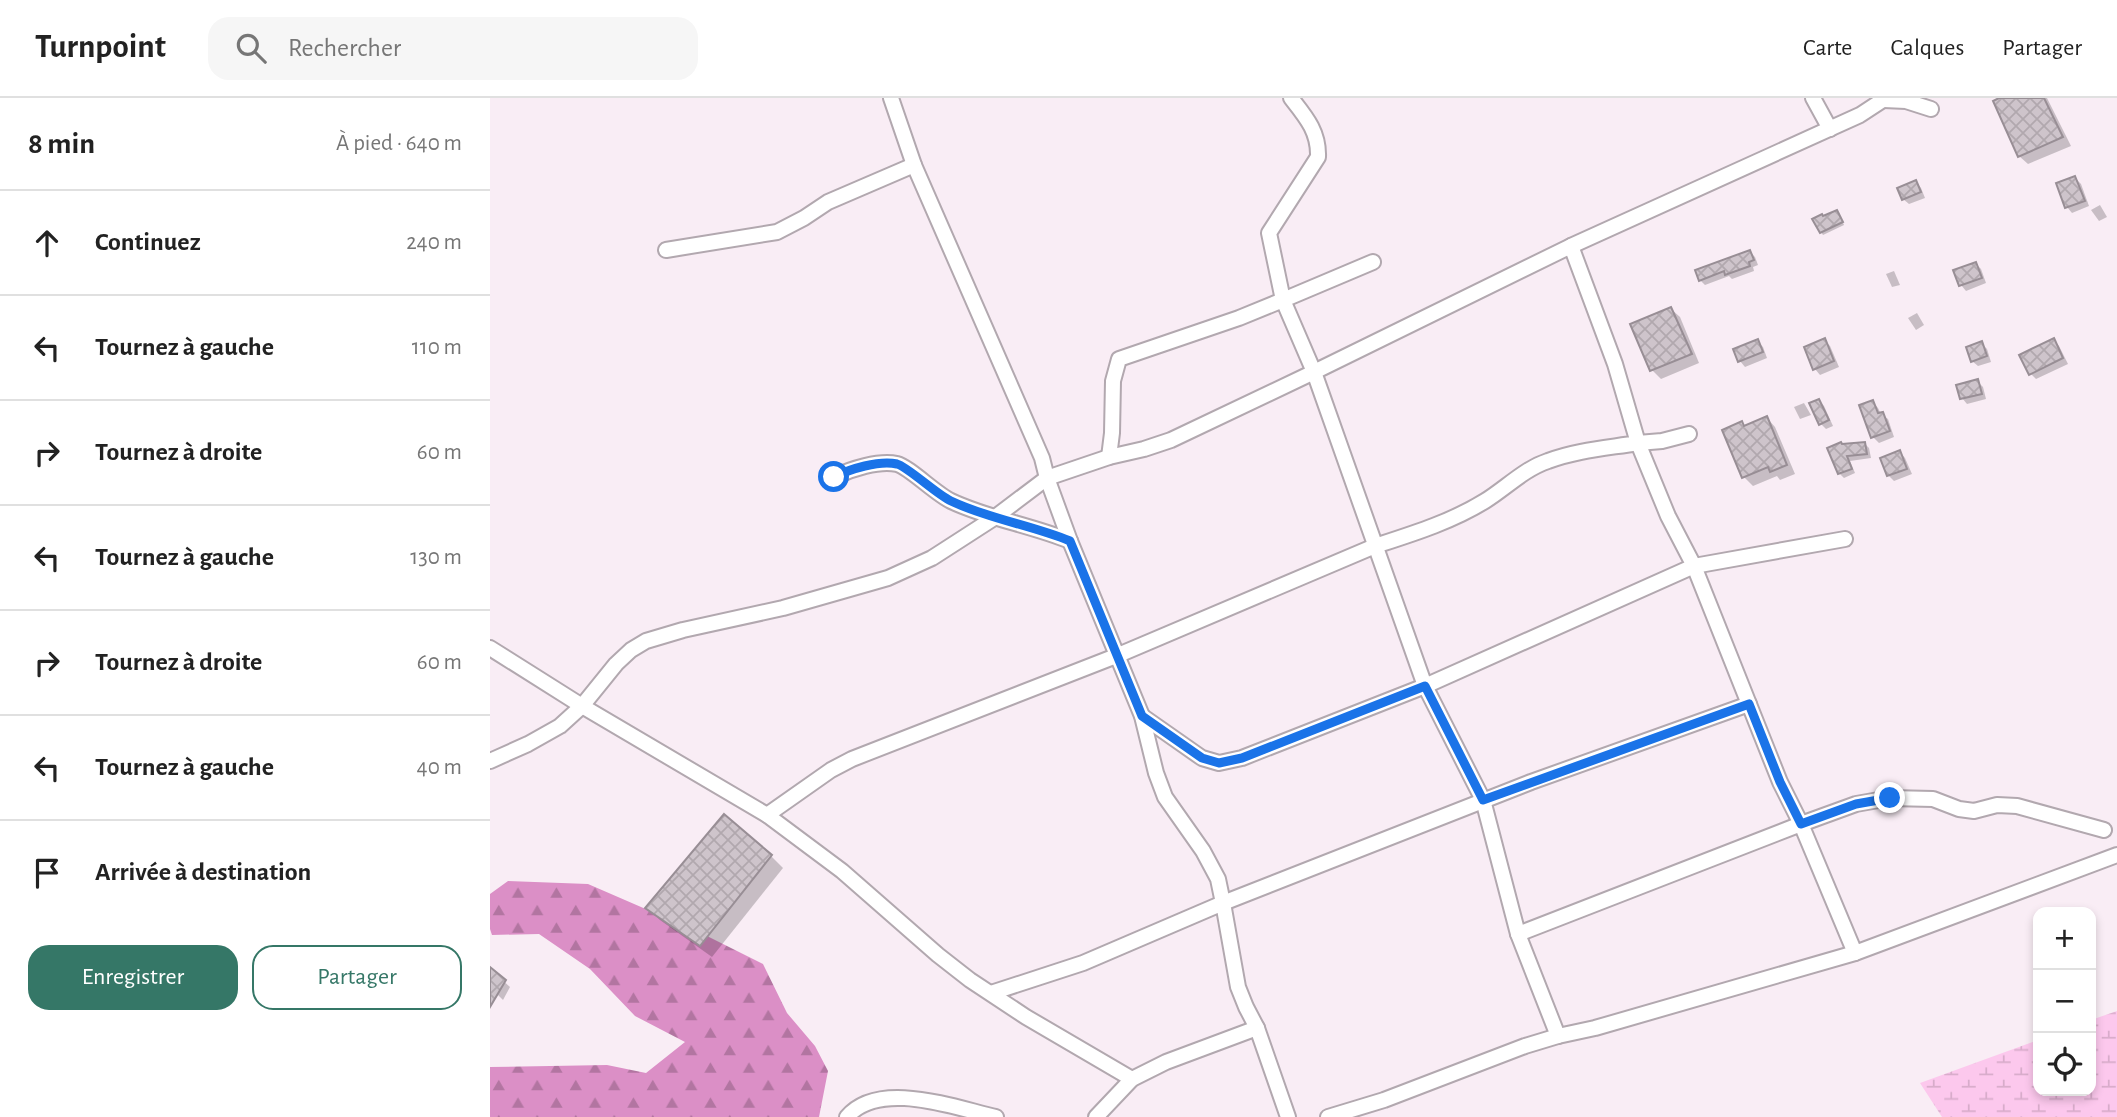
<!DOCTYPE html>
<html lang="fr">
<head>
<meta charset="utf-8">
<style>
  body { margin:0; font-family:"Alegreya Sans",sans-serif; background:#f6f6f6; color:#222 }
  .controls { position:absolute; right:21px; bottom:21px; display:grid; overflow:hidden; border-radius:14px; box-shadow:0 4px 10px #0003 }
  .controls button { width:63px; height:63px; display:grid; place-items:center; padding:0; border:0; border-bottom:2px solid #e0e0e0; background:#fff; color:#222; font:35px sans-serif }
  .stop { position:absolute; width:21px; height:21px; margin:-16px; border:5px solid #1a73e8; border-radius:50%; background:#fff }
  .stop.end { background:#1a73e8; border-color:#fff; box-shadow:0 2px 7px #0008 }
  .list { margin:0; padding:0; list-style:none }
  h2 { display:flex; justify-content:space-between; align-items:center; height:91px; margin:0; padding:0 28px; font-size:30px }
  h2 small { font-size:23px; font-weight:400; color:#767676 }
  .list li { display:grid; grid-template-columns:46px 1fr auto; gap:21px; align-items:center; box-sizing:border-box; height:105px; padding:0 28px; border-top:2px solid #e0e0e0 }
  .list b { display:block; font-size:26px; white-space:nowrap }
  .list em { font-size:23px; font-style:normal; color:#767676 }
  .actions { display:flex; gap:14px; padding:21px 28px }
  .actions a { flex:1; padding:16px 0; border:2px solid #357767; border-radius:21px; text-align:center; font-size:24px; color:#357767 }
  .actions .main { background:#357767; color:#fff }
  .icon { flex:none; width:38px; height:38px; fill:none; stroke:currentColor; stroke-width:2; stroke-linecap:round; stroke-linejoin:round }
  .map { position:relative; flex:none; width:1627px; height:1019px; overflow:hidden }
  header { display:flex; align-items:center; gap:42px; box-sizing:border-box; height:98px; padding:0 35px; background:#fff; border-bottom:2px solid #e0e0e0 }
  header strong { font-size:33px }
  nav { display:flex; gap:38px; margin-inline-start:auto; font-size:24px }
  .search { width:490px; height:63px; background:#f6f6f6; display:flex; align-items:center; gap:18px; box-sizing:border-box; padding:0 24px; border-radius:21px; color:#767676; font-size:26px }
  main { display:flex }
  aside { flex:1; background:#fff }
  .map>svg:first-child { display:block }
  .forest { fill:url(#forest-firs) }
  .wetland { fill:url(#wetland-marsh) }
  .shadow { fill:#0003 }
  .building { fill:url(#building-cross-hatch); stroke:#988e95; stroke-width:2 }
  .lines { fill:none; stroke-linecap:round; stroke-linejoin:round }
  .minor-casing { stroke:#b2a8af; stroke-width:18 }
  .minor { stroke:#fff; stroke-width:14 }
  .route { stroke:#1a73e8; stroke-width:9 }
</style>
</head>
<body>
<header>
<strong>Turnpoint</strong>
<div class="search"><svg class="icon" aria-label="search" viewBox="0 0 24 24"><circle cx="10" cy="10" r="6"/><path d="M15 15l6 6"/></svg>Rechercher</div>
<nav><a>Carte</a><a>Calques</a><a>Partager</a></nav>
</header>
<main>
<aside>
<h2>8 min<small>À pied · 640 m</small></h2>
<ul class="list">
<li><svg class="icon" aria-label="ahead" viewBox="0 0 24 24"><path d="M12 20V5M6 11l6-6 6 6"/></svg><div><b>Continuez</b></div><em>240 m</em></li>
<li><svg class="icon" aria-label="left" viewBox="0 0 24 24"><path d="M17 20v-9H6M10 6l-5 5 5 5"/></svg><div><b>Tournez à gauche</b></div><em>110 m</em></li>
<li><svg class="icon" aria-label="right" viewBox="0 0 24 24"><path d="M7 20v-9h11M14 6l5 5-5 5"/></svg><div><b>Tournez à droite</b></div><em>60 m</em></li>
<li><svg class="icon" aria-label="left" viewBox="0 0 24 24"><path d="M17 20v-9H6M10 6l-5 5 5 5"/></svg><div><b>Tournez à gauche</b></div><em>130 m</em></li>
<li><svg class="icon" aria-label="right" viewBox="0 0 24 24"><path d="M7 20v-9h11M14 6l5 5-5 5"/></svg><div><b>Tournez à droite</b></div><em>60 m</em></li>
<li><svg class="icon" aria-label="left" viewBox="0 0 24 24"><path d="M17 20v-9H6M10 6l-5 5 5 5"/></svg><div><b>Tournez à gauche</b></div><em>40 m</em></li>
<li><svg class="icon" aria-label="arrive" viewBox="0 0 24 24"><path d="M6 21V4h12l-3 4 3 4H6"/></svg><div><b>Arrivée à destination</b></div></li>
</ul>
<div class="actions"><a class="main">Enregistrer</a><a>Partager</a></div>
</aside>
<div class="map">
<svg width="1627" height="1019" viewBox="0 0 1627 1019">
  <defs>
    <pattern id="forest-firs" width="22" height="20" patternUnits="userSpaceOnUse" patternTransform="scale(1.75)"><rect width="22" height="20" fill="#db8fc6"/><path d="M5 1l3.5 6h-7zM16 11l3.5 6h-7z" fill="#b275a1"/></pattern>
    <pattern id="wetland-marsh" width="20" height="14" patternUnits="userSpaceOnUse" patternTransform="scale(1.75)"><rect width="20" height="14" fill="#fcc8ed"/><path d="M1 5h8M5 5V1M11 12h8M15 12V8" fill="none" stroke="#d8accb"/></pattern>
    <pattern id="building-cross-hatch" width="8" height="8" patternUnits="userSpaceOnUse" patternTransform="scale(1.75)"><rect width="8" height="8" fill="#cec4cb"/><path d="M0 0l8 8M0 8l8-8" fill="none" stroke="#b1a8ae"/></pattern>
  </defs>
  <rect width="100%" height="100%" fill="#f9edf5"/>
  <polygon class="forest" points="18,783 98,786 211,835 273,866 297,915 325,948 338,973 329,1019 0,1019 0,969 117,967 156,975 195,944 145,918 100,871 49,836 2,837 0,831 0,796"/>
  <polygon class="wetland" points="1627,913 1627,1019 1452,1019 1430,985 1548,942 1548,993 1601,993 1601,922"/>
  <g class="shadow">
    <polygon points="1514,0 1557,0 1581,48 1538,66 1529,58"/>
    <polygon points="1585,80 1591,86 1599,108 1582,115 1577,109"/>
    <polygon points="1426,84 1431,90 1435,100 1419,106 1413,101"/>
    <polygon points="1610,107 1617,119 1609,123 1601,112"/>
    <polygon points="1349,116 1354,127 1333,137 1331,134 1334,120"/>
    <polygon points="1260,154 1265,159 1268,167 1263,169 1264,173 1242,181 1239,178 1215,187 1210,182"/>
    <polygon points="1486,166 1491,171 1496,185 1476,193 1471,187"/>
    <polygon points="1404,173 1410,187 1402,189 1396,176"/>
    <polygon points="1181,211 1190,219 1209,265 1171,281 1162,272 1143,227"/>
    <polygon points="1427,215 1434,227 1426,232 1418,220"/>
    <polygon points="1334,242 1340,248 1349,269 1330,277 1325,271"/>
    <polygon points="1563,242 1569,248 1578,266 1546,281 1541,276"/>
    <polygon points="1267,243 1273,249 1277,260 1255,269 1250,263"/>
    <polygon points="1491,245 1497,251 1501,264 1488,268 1482,263"/>
    <polygon points="1487,283 1493,289 1496,301 1477,306 1472,300"/>
    <polygon points="1329,303 1334,308 1343,328 1336,331 1331,326"/>
    <polygon points="1383,304 1388,310 1391,316 1398,321 1404,339 1389,345 1383,339"/>
    <polygon points="1314,305 1321,317 1310,321 1304,309"/>
    <polygon points="1277,320 1285,329 1305,376 1290,382 1287,378 1263,388 1254,379 1251,325 1256,329"/>
    <polygon points="1350,346 1375,346 1379,350 1381,360 1360,363 1365,375 1354,380 1349,375"/>
    <polygon points="1410,354 1415,360 1422,376 1404,383 1398,377"/>
    <polygon points="281,758 293,770 222,859 170,822 158,810"/>
    <polygon points="0,871 20,889 13,902 0,889"/>
  </g>
  <g class="building">
    <polygon points="1509,0 1554,0 1573,39 1528,59 1503,3"/>
    <polygon points="1585,78 1595,103 1575,110 1566,85"/>
    <polygon points="1426,82 1431,94 1412,102 1407,90"/>
    <polygon points="1347,112 1353,124 1330,135 1322,121 1332,116 1333,118"/>
    <polygon points="1260,152 1264,162 1259,164 1260,168 1235,177 1234,173 1209,183 1205,172"/>
    <polygon points="1486,164 1492,180 1469,188 1463,172"/>
    <polygon points="1181,209 1202,256 1160,273 1140,226"/>
    <polygon points="1335,240 1344,263 1323,272 1314,249"/>
    <polygon points="1564,240 1573,260 1539,277 1529,257"/>
    <polygon points="1268,241 1273,254 1248,264 1243,251"/>
    <polygon points="1492,243 1497,258 1481,264 1476,249"/>
    <polygon points="1488,281 1492,296 1470,301 1466,287"/>
    <polygon points="1329,301 1339,322 1329,327 1319,305"/>
    <polygon points="1383,302 1388,315 1393,314 1400,333 1381,340 1369,307"/>
    <polygon points="1277,318 1297,367 1280,374 1278,369 1252,380 1232,332 1252,323 1254,328"/>
    <polygon points="1351,344 1352,346 1375,344 1377,356 1357,358 1362,371 1348,376 1337,350"/>
    <polygon points="1410,352 1417,371 1397,378 1390,360"/>
    <polygon points="234,716 282,757 210,848 155,810"/>
    <polygon points="0,869 16,882 0,909"/>
  </g>
  <g class="lines">
    <g class="minor-casing">
      <g id="minor">
        <polyline points="401,0 424,67 552,360 557,380 580,443 652,618 666,675 675,699 713,753 728,781 733,805 1041,684 1259,606"/>
        <polyline points="1323,0 1340,31"/>
        <polyline points="1394,2 1416,3 1441,11"/>
        <polyline points="176,152 287,134 314,120 338,104 424,67"/>
        <polyline points="883,164 793,202 824,274 935,588 993,702 1028,836 1068,938"/>
        <polyline points="1199,336 1172,343 1148,345 1178,418 1204,468 1290,684 1311,726 1365,855"/>
        <path d="M619,359L622,335L623,283L629,261L749,220L793,202L779,135L828,59C829,34 816,19 801,0"/>
        <path d="M344,379C361,371 389,362 407,366C419,369 446,396 461,403C499,421 541,427 580,443"/>
        <polyline points="0,550 92,608 277,717 352,773 448,857 480,882 536,919 642,981"/>
        <polyline points="652,618 712,660 729,665 752,660 935,588 1204,468 1355,441"/>
        <polyline points="0,663 38,646 70,628 92,608 126,566 141,552 156,543 193,532 293,510 398,480 442,460 504,420 557,380 619,359 654,351 681,342 824,274 1081,148 1370,17 1396,0"/>
        <path d="M277,717L341,672L362,661L626,558L885,448C922,436 961,424 995,403C1016,390 1034,371 1058,363C1087,352 1118,350 1148,345L1125,266L1081,148"/>
        <polyline points="1028,836 1311,726 1366,706 1400,700 1443,701 1469,711 1484,713 1507,707 1527,708 1614,732"/>
        <polyline points="501,895 593,865 733,805 748,889 756,909 767,930 798,1019"/>
        <path d="M357,1019C389,981 465,1010 506,1019"/>
        <polyline points="606,1019 642,981 676,964 767,930"/>
        <polyline points="838,1019 894,1002 1035,948 1068,938 1105,930 1365,855 1627,757"/>
      </g>
    </g>
    <use href="#minor" class="minor"/>
  </g>
  <g class="lines">
    <path class="route" d="M344,379C360,371 389,362 407,366C418,369 446,396 461,403C499,421 541,427 580,443L652,618L712,660L729,665L752,660L935,588L993,702L1259,606L1290,684L1311,726L1366,706L1400,700"/>
  </g>
</svg>
<div class="controls">
<button>+</button>
<button>−</button>
<button><svg class="icon" aria-label="locate" viewBox="0 0 24 24"><circle cx="12" cy="12" r="6"/><path d="M12 2v4M12 18v4M2 12h4M18 12h4"/></svg></button>
</div>
<div class="stop" style="left:344px;top:379px"></div>
<div class="stop end" style="left:1400px;top:700px"></div>
</div>
</main>
</body>
</html>
